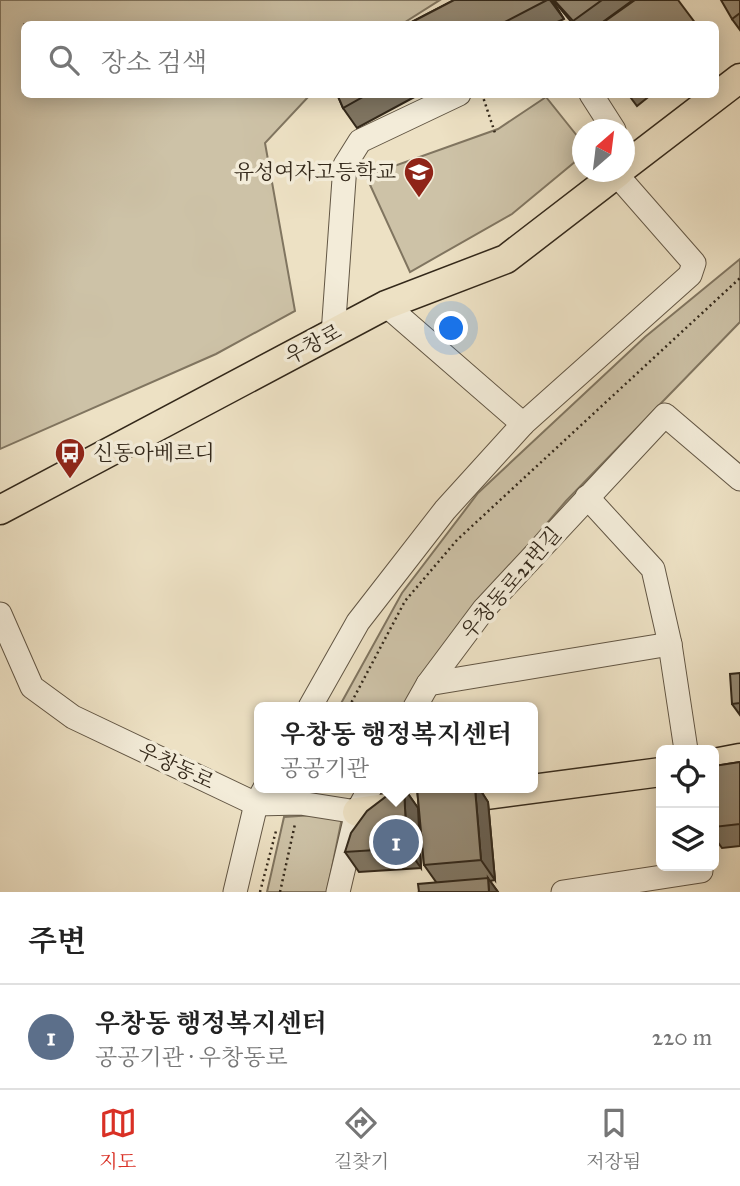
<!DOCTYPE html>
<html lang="ko">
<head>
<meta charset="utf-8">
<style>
  body { margin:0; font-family:"IM FELL Great Primer","Noto Serif KR",serif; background:#f2f2f2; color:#222 }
  .controls { position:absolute; right:21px; bottom:21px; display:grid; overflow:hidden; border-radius:10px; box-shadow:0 4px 18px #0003 }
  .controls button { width:63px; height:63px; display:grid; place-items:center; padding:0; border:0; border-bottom:2px solid #e0e0e0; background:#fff; color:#222; font:35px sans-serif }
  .compass { position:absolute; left:572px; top:119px; width:63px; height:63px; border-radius:50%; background:#fff; box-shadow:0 4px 18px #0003; rotate:28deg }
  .you { position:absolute; left:452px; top:329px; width:24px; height:24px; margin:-18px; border:5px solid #fff; border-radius:50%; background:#1a73e8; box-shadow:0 0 0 10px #1a73e833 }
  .badge { display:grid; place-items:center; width:46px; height:46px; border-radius:50%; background:#d93025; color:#fff; font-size:23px; font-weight:700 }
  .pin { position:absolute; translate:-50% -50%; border:4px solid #fff; box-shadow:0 2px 7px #0006 }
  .popup { position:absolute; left:254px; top:702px; width:284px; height:91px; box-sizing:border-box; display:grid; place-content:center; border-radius:10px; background:#fff; filter:drop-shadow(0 2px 5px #0005); font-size:23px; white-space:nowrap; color:#767676 }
  .popup b { font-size:26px; color:#222 }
  .popup::after { content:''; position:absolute; left:50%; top:100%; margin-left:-14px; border:14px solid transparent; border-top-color:#fff }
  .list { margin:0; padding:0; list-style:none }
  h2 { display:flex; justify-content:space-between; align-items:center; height:91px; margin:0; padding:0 28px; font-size:30px }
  h2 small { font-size:23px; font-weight:400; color:#767676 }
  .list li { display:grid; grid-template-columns:46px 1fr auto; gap:21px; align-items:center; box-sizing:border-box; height:105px; padding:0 28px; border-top:2px solid #e0e0e0 }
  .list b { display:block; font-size:26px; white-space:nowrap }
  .list p { margin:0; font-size:23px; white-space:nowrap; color:#767676 }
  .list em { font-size:23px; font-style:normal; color:#767676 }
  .icon { flex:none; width:38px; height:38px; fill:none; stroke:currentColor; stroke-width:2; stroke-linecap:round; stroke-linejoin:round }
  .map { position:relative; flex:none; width:740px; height:892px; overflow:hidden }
  .search { position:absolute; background:#fff; box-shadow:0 4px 18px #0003; left:21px; right:21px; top:21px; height:77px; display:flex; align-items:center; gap:18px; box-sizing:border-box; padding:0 24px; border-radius:10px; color:#767676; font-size:26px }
  .sheet { height:196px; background:#fff }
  nav { display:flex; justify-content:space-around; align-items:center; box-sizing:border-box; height:98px; border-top:2px solid #e0e0e0; background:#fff; font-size:19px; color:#767676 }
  nav a { display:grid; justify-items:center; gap:4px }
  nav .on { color:#d93025 }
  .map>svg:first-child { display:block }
  .green { fill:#cdc2a7; stroke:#807560; stroke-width:2 }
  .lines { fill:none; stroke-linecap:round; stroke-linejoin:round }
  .minor-casing { stroke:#625644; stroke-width:25 }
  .major-casing { stroke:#33281a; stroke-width:31 }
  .path { stroke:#33281a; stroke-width:2.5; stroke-dasharray:2 3.5; stroke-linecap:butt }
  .minor { stroke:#f3ecd9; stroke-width:23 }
  .major { stroke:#ede1c4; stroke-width:28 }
  .wall { fill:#7f7562; stroke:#33281a; stroke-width:2 }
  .shaded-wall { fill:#685f50; stroke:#33281a; stroke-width:2 }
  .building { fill:#948872; stroke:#33281a; stroke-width:2 }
  .labels { text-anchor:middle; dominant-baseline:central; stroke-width:7; stroke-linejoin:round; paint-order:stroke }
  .poi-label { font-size:21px; fill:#33281a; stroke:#f3ecd9; text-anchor:end }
  .street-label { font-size:21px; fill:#33281a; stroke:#f3ecd9 }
</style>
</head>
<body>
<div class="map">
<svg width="740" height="892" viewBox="0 0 740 892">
  <rect width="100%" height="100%" fill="#ede1c4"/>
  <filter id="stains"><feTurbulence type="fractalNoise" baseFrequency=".00286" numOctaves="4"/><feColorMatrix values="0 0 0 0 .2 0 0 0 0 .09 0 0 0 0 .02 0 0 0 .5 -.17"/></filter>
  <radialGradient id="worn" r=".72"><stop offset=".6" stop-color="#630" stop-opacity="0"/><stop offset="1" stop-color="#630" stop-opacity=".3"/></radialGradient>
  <g class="green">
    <polygon points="0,0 440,0 402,24 24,24 24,94 310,95 265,143 295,311 216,354 0,449"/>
    <polygon points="546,97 582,142 582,156 512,214 410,272 366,176 498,129"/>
    <polygon points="740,259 740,322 566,501 450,636 404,707 339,707 402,593 478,493 645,337"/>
    <polygon points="343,813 327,892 267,892 284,817"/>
  </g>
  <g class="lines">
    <g class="minor-casing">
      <g id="minor">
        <polyline points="591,94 614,130"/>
        <polyline points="386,305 523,424"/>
        <polyline points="333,334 345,165 360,141 459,94"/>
        <polyline points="587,497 653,569 670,644 686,750"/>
        <polyline points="0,614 32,687 73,717 256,804 300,803 357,812"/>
        <polyline points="428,684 670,644"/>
        <polyline points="310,707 358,622 445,510 523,424 690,275 694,263 616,174"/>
        <polyline points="415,707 428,684 484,609 665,415 740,479"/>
        <polyline points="235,892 256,804 265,788"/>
        <polyline points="338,892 357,812 370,788"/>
        <polyline points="563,892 701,871"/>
      </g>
    </g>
    <g class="major-casing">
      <g id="major">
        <polyline points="624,167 740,78"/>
        <polyline points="0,510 386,305 506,259 619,172"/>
        <polyline points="714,763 740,758"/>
        <polyline points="357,812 661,772"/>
      </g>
    </g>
    <g class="path">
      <polyline points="482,94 495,133"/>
      <polyline points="349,707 405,601 457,540 740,278"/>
      <polyline points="260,892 276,831"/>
      <polyline points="280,892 295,824"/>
    </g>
    <use href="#minor" class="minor"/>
    <use href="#major" class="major"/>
  </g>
  <g class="wall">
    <polygon points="454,0 552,0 564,19 553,24 408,24"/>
    <polygon points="553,0 633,0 600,24 573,24"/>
    <polygon points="740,0 740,30 732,19"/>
    <polygon points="337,94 420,94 357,128 343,108"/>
    <polygon points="628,94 652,94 637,106"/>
    <polygon points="740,673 740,715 732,704"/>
    <polygon points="740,762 740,846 722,848 714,837 714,766"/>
    <polygon points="404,788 418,808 421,868 359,872 345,852"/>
    <polygon points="417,788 479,788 488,802 495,880 490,881 498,892 419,892 436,882 424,865"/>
  </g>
  <g class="shaded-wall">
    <polygon points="550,0 552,0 564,19"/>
    <polygon points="404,788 418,808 421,868 407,848"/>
    <polygon points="475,788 479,788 488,802 495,880 481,860"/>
    <polygon points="488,878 498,892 489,892"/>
  </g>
  <g class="building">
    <polygon points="454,0 547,0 501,24 408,24"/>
    <polygon points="554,0 602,0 573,21"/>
    <polygon points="635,0 678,0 696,24 601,24"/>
    <polygon points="721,0 740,0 740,13 732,19"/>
    <polygon points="337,94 368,94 343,108"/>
    <polygon points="740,673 740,703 732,704 730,674"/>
    <polygon points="740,762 740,824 714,827 714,766"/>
    <polygon points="404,788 407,848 345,852 351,833 367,811 392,792"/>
    <polygon points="417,788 475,788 481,860 424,865"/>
    <polygon points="488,878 489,892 419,892 418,884"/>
  </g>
  <defs>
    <g id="school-pin" transform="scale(1.575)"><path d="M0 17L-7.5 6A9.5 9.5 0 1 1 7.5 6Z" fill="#8f2418" stroke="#f3ecd9"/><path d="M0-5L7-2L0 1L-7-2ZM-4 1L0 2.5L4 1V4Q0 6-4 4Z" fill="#fff"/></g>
    <g id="bus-pin" transform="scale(1.575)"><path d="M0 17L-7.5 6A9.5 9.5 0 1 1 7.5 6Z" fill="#8f2418" stroke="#f3ecd9"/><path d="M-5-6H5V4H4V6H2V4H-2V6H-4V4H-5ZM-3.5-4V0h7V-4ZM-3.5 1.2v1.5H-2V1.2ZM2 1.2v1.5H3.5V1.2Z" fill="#fff"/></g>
  </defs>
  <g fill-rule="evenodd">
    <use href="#school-pin" x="419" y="172"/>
    <use href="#bus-pin" x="70" y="453"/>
  </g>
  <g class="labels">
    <g class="poi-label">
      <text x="396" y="172">유성여자고등학교</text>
      <text x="93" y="453" text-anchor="start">신동아베르디</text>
    </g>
    <g class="street-label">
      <text transform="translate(313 344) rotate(-28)">우창로</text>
      <text transform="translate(511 583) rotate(-49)">우창동로21번길</text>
      <text transform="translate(176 766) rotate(25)">우창동로</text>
    </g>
  </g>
  <rect width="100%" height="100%" filter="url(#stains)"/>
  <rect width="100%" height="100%" fill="url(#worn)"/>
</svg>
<div class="controls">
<button><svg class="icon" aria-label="locate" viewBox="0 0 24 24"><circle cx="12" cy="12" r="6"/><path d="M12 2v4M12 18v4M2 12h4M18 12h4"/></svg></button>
<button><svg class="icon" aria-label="layers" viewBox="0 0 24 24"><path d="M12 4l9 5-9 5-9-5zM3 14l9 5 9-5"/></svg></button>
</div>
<svg class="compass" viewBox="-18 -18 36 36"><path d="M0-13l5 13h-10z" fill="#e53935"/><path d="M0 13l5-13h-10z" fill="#767676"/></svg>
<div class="you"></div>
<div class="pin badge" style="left:396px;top:842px;background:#5c6f8a">1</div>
<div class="popup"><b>우창동 행정복지센터</b>공공기관</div>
<div class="search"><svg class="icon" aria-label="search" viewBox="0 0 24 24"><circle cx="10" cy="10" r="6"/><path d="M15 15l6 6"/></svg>장소 검색</div>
</div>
<section class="sheet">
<h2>주변<small></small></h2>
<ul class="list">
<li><span class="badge" style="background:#5c6f8a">1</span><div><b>우창동 행정복지센터</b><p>공공기관 · 우창동로</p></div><em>220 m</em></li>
</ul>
</section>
<nav>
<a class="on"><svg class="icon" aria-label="map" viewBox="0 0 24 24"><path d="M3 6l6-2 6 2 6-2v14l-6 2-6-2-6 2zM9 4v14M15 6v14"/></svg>지도</a>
<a><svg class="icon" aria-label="directions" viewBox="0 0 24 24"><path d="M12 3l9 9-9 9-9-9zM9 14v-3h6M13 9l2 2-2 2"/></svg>길찾기</a>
<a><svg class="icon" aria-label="saved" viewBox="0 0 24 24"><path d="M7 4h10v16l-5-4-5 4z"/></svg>저장됨</a>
</nav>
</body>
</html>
